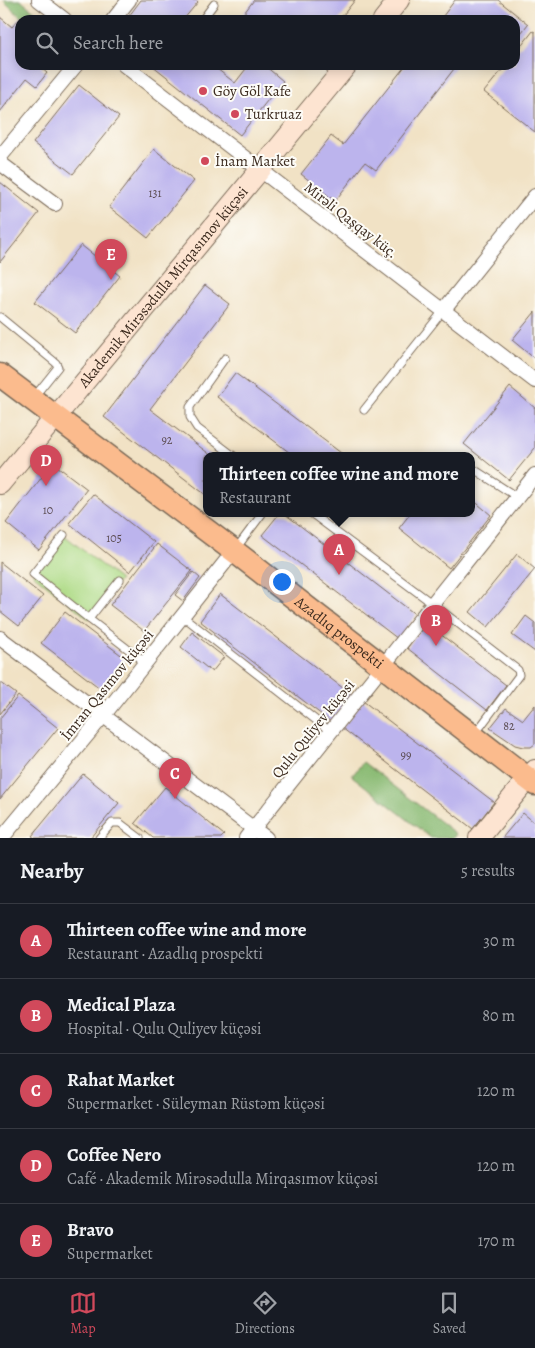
<!DOCTYPE html>
<html lang="en">
<head>
<meta charset="utf-8">
<style>
  body { margin:0; font-family:Alegreya,serif; background:#242831; color:#f1f3f6 }
  .you { position:absolute; left:281px; top:581px; width:18px; height:18px; margin:-12px; border:4px solid #fff; border-radius:50%; background:#1a73e8; box-shadow:0 0 0 8px #1a73e833 }
  .badge { display:grid; place-items:center; width:32px; height:32px; border-radius:50%; background:#d1495b; color:#fff; font-size:16px; font-weight:700 }
  .pin { position:absolute; translate:-50% -41px; filter:drop-shadow(0 1px 2px #0008) }
  .pin::after { content:''; position:absolute; top:26px; width:18px; height:15px; background:inherit; clip-path:polygon(0 0,100% 0,50% 100%) }
  .popup { position:absolute; left:203px; top:452px; width:272px; height:65px; box-sizing:border-box; display:grid; place-content:center; border-radius:10px; background:#171b24; filter:drop-shadow(0 1px 4px #0005); font-size:16px; white-space:nowrap; color:#9ea1a6 }
  .popup b { font-size:19px; color:#f1f3f6 }
  .popup::after { content:''; position:absolute; left:50%; top:100%; margin-left:-10px; border:10px solid transparent; border-top-color:#171b24 }
  .list { margin:0; padding:0; list-style:none }
  h2 { display:flex; justify-content:space-between; align-items:center; height:65px; margin:0; padding:0 20px; font-size:21px }
  h2 small { font-size:16px; font-weight:400; color:#9ea1a6 }
  .list li { display:grid; grid-template-columns:32px 1fr auto; gap:15px; align-items:center; box-sizing:border-box; height:75px; padding:0 20px; border-top:1px solid #363941 }
  .list b { display:block; font-size:19px; white-space:nowrap }
  .list p { margin:0; font-size:16px; white-space:nowrap; color:#9ea1a6 }
  .list em { font-size:16px; font-style:normal; color:#9ea1a6 }
  .icon { flex:none; width:28px; height:28px; fill:none; stroke:currentColor; stroke-width:2; stroke-linecap:round; stroke-linejoin:round }
  .map { position:relative; flex:none; width:535px; height:838px; overflow:hidden }
  .search { position:absolute; background:#171b24; box-shadow:0 2px 12px #0003; left:15px; right:15px; top:15px; height:55px; display:flex; align-items:center; gap:12px; box-sizing:border-box; padding:0 18px; border-radius:15px; color:#9ea1a6; font-size:19px }
  .sheet { height:440px; background:#171b24 }
  nav { display:flex; justify-content:space-around; align-items:center; box-sizing:border-box; height:70px; border-top:1px solid #363941; background:#171b24; font-size:14px; color:#9ea1a6 }
  nav a { display:grid; justify-items:center; gap:2px }
  nav .on { color:#d1495b }
  .map>svg:first-child { display:block }
  .green { fill:#afdb87; stroke:#758252 }
  .forest { fill:#8bbb74; stroke:#637249 }
  .building { fill:#bcb4ed }
  .lines { fill:none; stroke-linecap:round; stroke-linejoin:round }
  .lane-casing { stroke:#7b6a58; stroke-width:9 }
  .street-casing { stroke:#7b6a58; stroke-width:16 }
  .secondary-casing { stroke:#7b6a58; stroke-width:22 }
  .primary-casing { stroke:#7b6a58; stroke-width:25 }
  .lane { stroke:#fff; stroke-width:7 }
  .street { stroke:#fff; stroke-width:14 }
  .secondary { stroke:#fde4d1; stroke-width:20 }
  .primary { stroke:#fbbb8d; stroke-width:22 }
  .poi-dot { fill:#d1495b; stroke:#fdfcf7; stroke-width:2 }
  .labels { text-anchor:middle; dominant-baseline:central; stroke-width:4; stroke-linejoin:round; paint-order:stroke }
  .number-label { font-size:12px; fill:#5b4c52 }
  .poi-label { font-size:15px; fill:#3b2a1e; stroke:#fdfcf7; text-anchor:start }
  .street-label { font-size:15px; fill:#3b2a1e; stroke:#fdfcf7 }
</style>
</head>
<body>
<div class="map">
<svg width="535" height="838" viewBox="0 0 535 838">
  <rect width="100%" height="100%" fill="#fdfcf7"/>
  <filter id="ink" filterUnits="userSpaceOnUse"><feTurbulence type="fractalNoise" baseFrequency=".02" numOctaves="2"/><feDisplacementMap in="SourceGraphic" scale="10" xChannelSelector="R" yChannelSelector="G"/><feConvolveMatrix kernelMatrix="1 2 1 2 8 2 1 2 1" color-interpolation-filters="sRGB"/></filter>
  <filter id="wash" filterUnits="userSpaceOnUse"><feTurbulence type="fractalNoise" baseFrequency=".0096" numOctaves="4" result="noise"/><feDisplacementMap in="SourceGraphic" scale="20" xChannelSelector="R" yChannelSelector="G"/><feGaussianBlur stdDeviation="1.12" result="paint"/><feColorMatrix in="noise" values="0 0 0 0 0 0 0 0 0 0 0 0 0 0 0 0 0 1.4 0 .05"/><feComposite in="paint" operator="in"/></filter>
  <g filter="url(#wash)">
    <rect width="100%" height="100%" fill="#f1e2c5"/>
    <polygon class="green" points="64,535 120,580 89,619 33,574"/>
    <g class="forest">
      <polygon points="3,0 20,0 46,20 24,20"/>
      <polygon points="363,762 456,834 453,838 431,838 352,776"/>
    </g>
    <g id="blocks">
      <g class="building">
        <polygon points="141,0 196,0 198,2 183,20 126,20"/>
        <polygon points="254,0 355,0 339,20 253,20 244,13"/>
        <polygon points="455,0 498,0 528,24 515,41 515,20 440,20"/>
        <polygon points="0,17 12,27 21,17 24,20 20,20 20,65 44,65 41,68 47,73 37,86 27,78 0,112"/>
        <polygon points="533,31 535,32 535,132 484,92 506,65 515,65 515,54"/>
        <polygon points="152,65 212,65 235,83 249,65 264,65 283,81 240,135"/>
        <polygon points="406,65 457,65 376,170 365,162 335,201 301,174 331,136 343,145"/>
        <polygon points="79,85 119,117 73,174 33,143"/>
        <polygon points="154,149 194,181 148,238 109,207"/>
        <polygon points="0,182 39,213 0,262"/>
        <polygon points="81,245 120,276 75,333 35,302"/>
        <polygon points="205,285 230,304 150,409 212,456 206,456 206,495 104,417"/>
        <polygon points="535,312 535,359 512,340"/>
        <polygon points="235,373 345,456 294,456 217,397"/>
        <polygon points="510,387 535,408 535,448 509,480 464,444"/>
        <polygon points="53,463 87,489 39,550 6,523"/>
        <polygon points="93,494 154,542 130,572 69,523"/>
        <polygon points="472,499 491,515 449,568 399,528 410,514 472,514"/>
        <polygon points="279,514 285,514 416,615 398,639 262,535"/>
        <polygon points="157,544 192,571 144,631 110,605"/>
        <polygon points="517,554 535,569 488,627 470,612"/>
        <polygon points="0,562 43,596 19,626 0,611"/>
        <polygon points="193,572 200,578 183,601 175,595"/>
        <polygon points="220,594 352,695 331,722 200,621"/>
        <polygon points="65,612 125,658 101,689 41,643"/>
        <polygon points="526,616 535,623 535,652 512,635"/>
        <polygon points="426,623 506,685 487,710 407,648"/>
        <polygon points="192,632 224,657 212,672 181,647"/>
        <polygon points="0,682 16,694 0,714"/>
        <polygon points="18,696 58,728 0,799 0,718"/>
        <polygon points="363,701 494,802 473,829 342,728"/>
        <polygon points="535,705 535,744 531,747 523,747 515,745 490,728 506,708 523,720"/>
        <polygon points="83,774 119,803 90,838 35,838 32,836"/>
        <polygon points="165,787 224,835 221,838 153,838 135,823"/>
        <polygon points="523,813 535,823 535,838 502,838"/>
      </g>
    </g>
  </g>
  <g filter="url(#ink)">
    <use href="#blocks" fill-opacity="0" stroke="#7b6a58" stroke-width="1"/>
    <g class="lines">
      <g class="lane-casing">
        <g id="lane">
          <polyline points="202,20 214,4"/>
          <polyline points="0,317 56,363 58,367 34,397"/>
          <polyline points="225,358 190,407 190,417 197,428 234,456"/>
          <polyline points="364,410 443,311"/>
          <polyline points="472,468 517,497"/>
          <polyline points="312,514 433,604 518,670 519,675 475,734"/>
          <polyline points="64,535 33,574 89,619 120,580"/>
          <polyline points="235,550 262,514"/>
          <polyline points="184,617 331,732"/>
          <polyline points="89,619 146,663"/>
          <polyline points="99,838 112,823 120,823 140,838"/>
        </g>
      </g>
      <g class="street-casing">
        <g id="street">
          <polyline points="39,0 65,20"/>
          <polyline points="113,20 129,0"/>
          <polyline points="124,65 535,381"/>
          <polyline points="0,157 76,65"/>
          <polyline points="0,163 55,204"/>
          <polyline points="443,311 535,196"/>
          <polyline points="0,638 266,838"/>
          <polyline points="2,838 103,716 234,551"/>
          <polyline points="246,838 535,475"/>
        </g>
      </g>
      <g class="secondary-casing">
        <g id="secondary">
          <polyline points="383,20 399,0"/>
          <path id="s1" d="M0,484L347,65"/>
          <polyline points="479,838 535,770"/>
        </g>
      </g>
      <g class="primary-casing">
        <g id="primary">
          <path id="s2" d="M0,375L234,551L535,784"/>
        </g>
      </g>
      <use href="#lane" class="lane"/>
      <use href="#street" class="street"/>
      <use href="#secondary" class="secondary"/>
      <use href="#primary" class="primary"/>
    </g>
  </g>
  <g class="poi-dot">
    <circle cx="203" cy="91" r="5"/>
    <circle cx="235" cy="114" r="5"/>
    <circle cx="205" cy="161" r="5"/>
  </g>
  <g class="labels">
    <g class="number-label">
      <text x="155" y="193">131</text>
      <text x="167" y="440">92</text>
      <text x="48" y="510">10</text>
      <text x="114" y="538">105</text>
      <text x="509" y="726">82</text>
      <text x="406" y="755">99</text>
    </g>
    <g class="poi-label">
      <text x="213" y="91">Göy Göl Kafe</text>
      <text x="245" y="114">Turkruaz</text>
      <text x="215" y="161">İnam Market</text>
    </g>
    <g class="street-label">
      <text transform="translate(351 220) rotate(38)">Mirəli Qaşqay küç.</text>
      <text stroke="none"><textPath href="#s1" startOffset="256">Akademik Mirəsədulla Mirqasımov küçəsi</textPath></text>
      <text stroke="none"><textPath href="#s2" startOffset="426">Azadlıq prospekti</textPath></text>
      <text transform="translate(107 685) rotate(-51)">İmran Qasımov küçəsi</text>
      <text transform="translate(313 729) rotate(-51)">Qulu Quliyev küçəsi</text>
    </g>
  </g>
</svg>
<div class="you"></div>
<div class="pin badge" style="left:339px;top:575px">A</div>
<div class="popup"><b>Thirteen coffee wine and more</b>Restaurant</div>
<div class="pin badge" style="left:436px;top:646px">B</div>
<div class="pin badge" style="left:175px;top:799px">C</div>
<div class="pin badge" style="left:46px;top:486px">D</div>
<div class="pin badge" style="left:111px;top:280px">E</div>
<div class="search"><svg class="icon" aria-label="search" viewBox="0 0 24 24"><circle cx="10" cy="10" r="6"/><path d="M15 15l6 6"/></svg>Search here</div>
</div>
<section class="sheet">
<h2>Nearby<small>5 results</small></h2>
<ul class="list">
<li><span class="badge">A</span><div><b>Thirteen coffee wine and more</b><p>Restaurant · Azadlıq prospekti</p></div><em>30 m</em></li>
<li><span class="badge">B</span><div><b>Medical Plaza</b><p>Hospital · Qulu Quliyev küçəsi</p></div><em>80 m</em></li>
<li><span class="badge">C</span><div><b>Rahat Market</b><p>Supermarket · Süleyman Rüstəm küçəsi</p></div><em>120 m</em></li>
<li><span class="badge">D</span><div><b>Coffee Nero</b><p>Café · Akademik Mirəsədulla Mirqasımov küçəsi</p></div><em>120 m</em></li>
<li><span class="badge">E</span><div><b>Bravo</b><p>Supermarket</p></div><em>170 m</em></li>
</ul>
</section>
<nav>
<a class="on"><svg class="icon" aria-label="map" viewBox="0 0 24 24"><path d="M3 6l6-2 6 2 6-2v14l-6 2-6-2-6 2zM9 4v14M15 6v14"/></svg>Map</a>
<a><svg class="icon" aria-label="directions" viewBox="0 0 24 24"><path d="M12 3l9 9-9 9-9-9zM9 14v-3h6M13 9l2 2-2 2"/></svg>Directions</a>
<a><svg class="icon" aria-label="saved" viewBox="0 0 24 24"><path d="M7 4h10v16l-5-4-5 4z"/></svg>Saved</a>
</nav>
</body>
</html>
